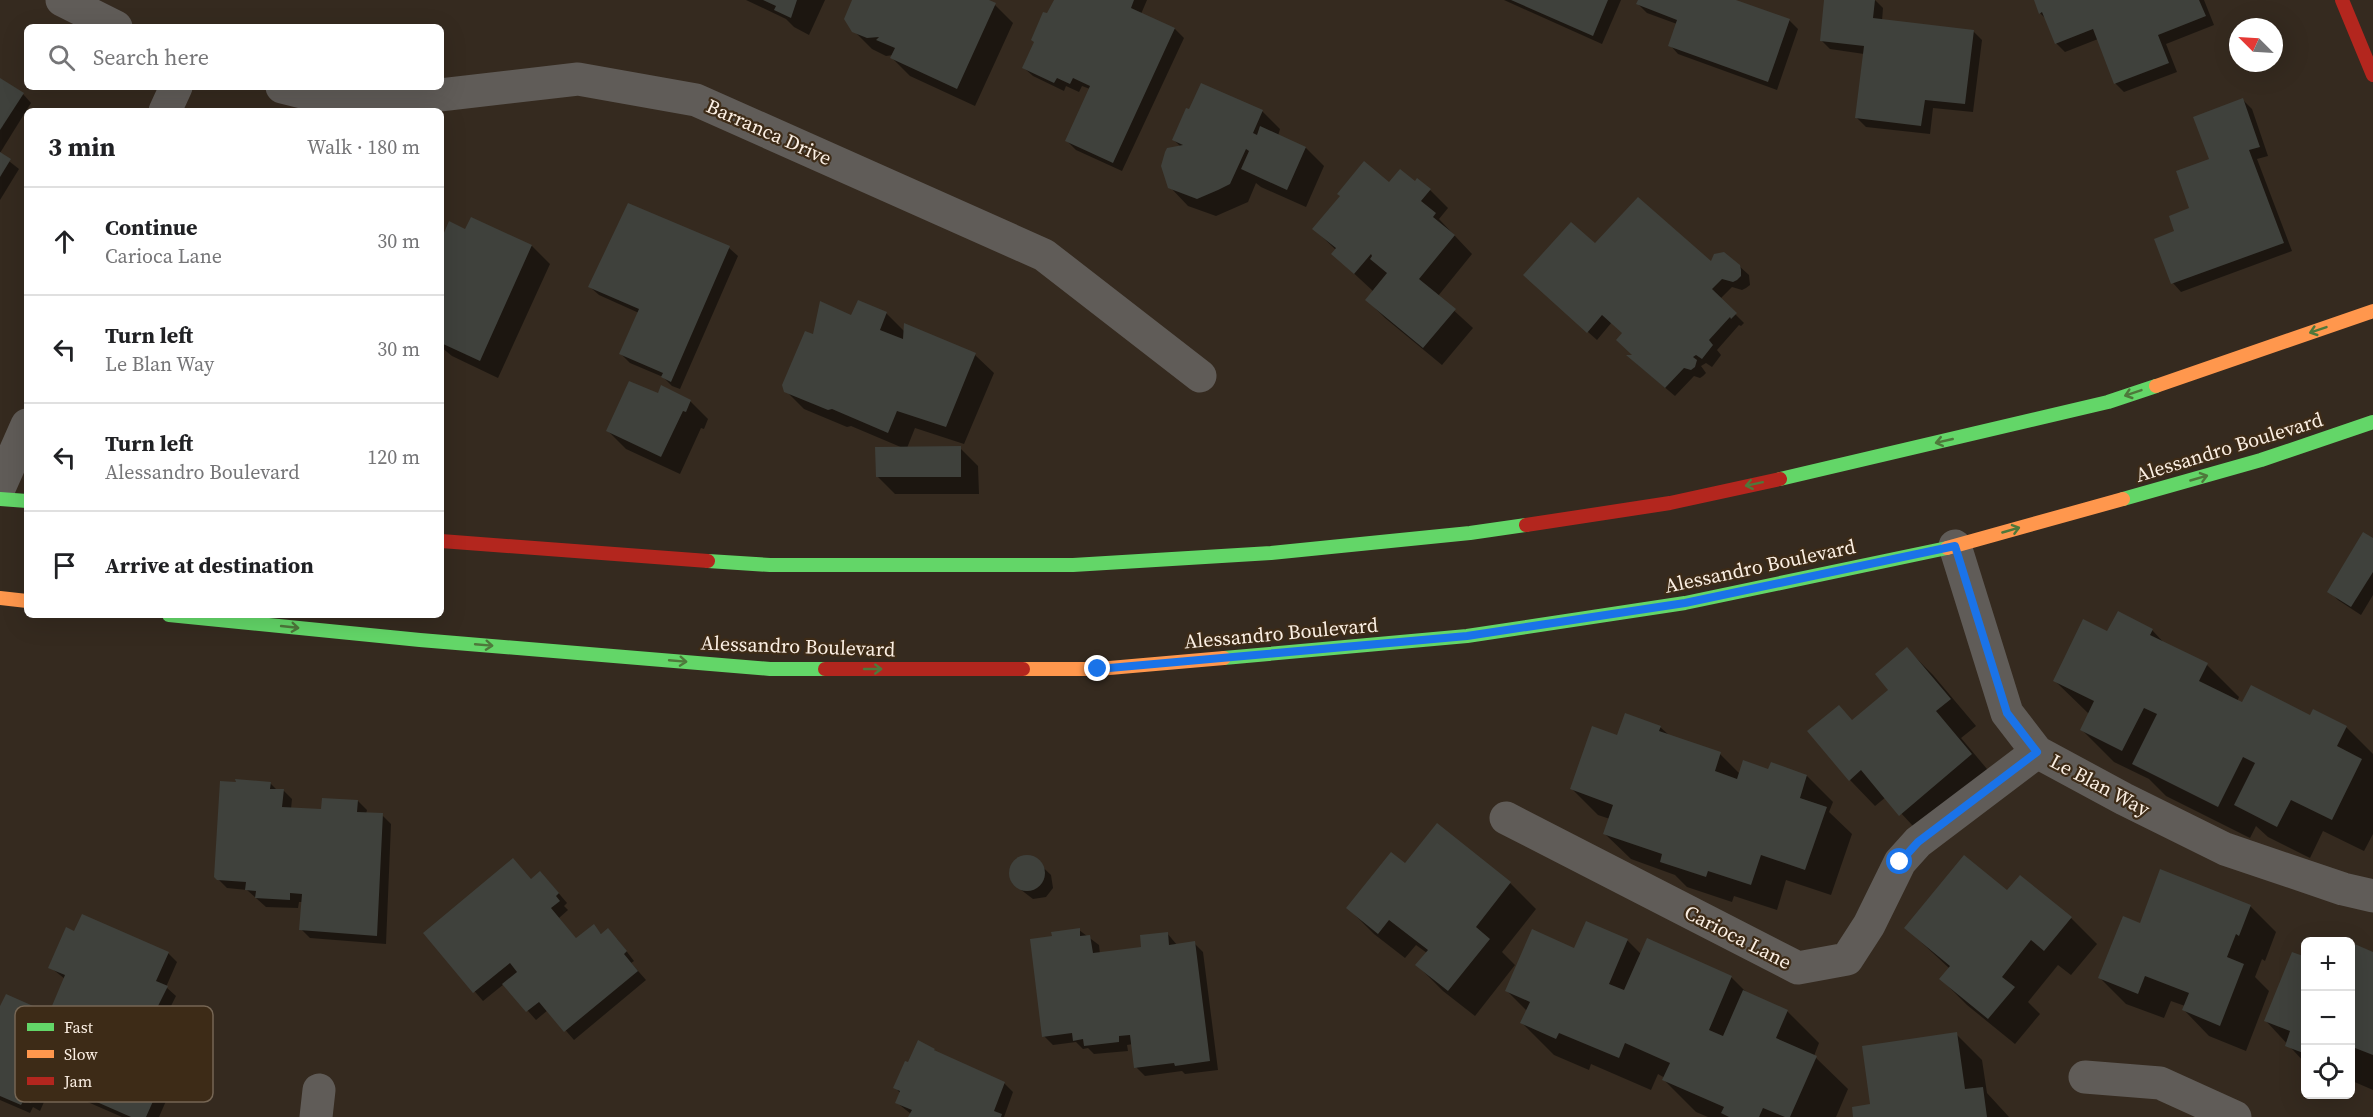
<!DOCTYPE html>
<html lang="en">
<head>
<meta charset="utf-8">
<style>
  body { margin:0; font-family:"Source Serif 4",serif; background:#f6f6f6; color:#202124 }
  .controls { position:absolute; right:18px; bottom:18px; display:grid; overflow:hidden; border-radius:9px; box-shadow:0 6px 24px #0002 }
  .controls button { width:54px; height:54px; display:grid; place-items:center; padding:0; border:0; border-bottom:2px solid #e0e0e0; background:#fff; color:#202124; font:30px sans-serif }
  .compass { position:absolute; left:2229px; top:18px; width:54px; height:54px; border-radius:50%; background:#fff; box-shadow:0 6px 24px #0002; rotate:294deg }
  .stop { position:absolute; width:18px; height:18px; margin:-14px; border:4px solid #1a73e8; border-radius:50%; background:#fff }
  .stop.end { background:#1a73e8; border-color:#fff; box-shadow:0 2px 6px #0008 }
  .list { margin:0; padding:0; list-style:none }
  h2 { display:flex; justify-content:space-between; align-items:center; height:78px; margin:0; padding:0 24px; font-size:26px }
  h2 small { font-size:20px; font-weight:400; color:#757577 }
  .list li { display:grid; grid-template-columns:39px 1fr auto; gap:18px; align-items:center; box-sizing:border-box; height:108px; padding:0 24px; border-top:2px solid #e0e0e0 }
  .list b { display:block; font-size:22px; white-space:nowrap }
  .list p { margin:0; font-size:20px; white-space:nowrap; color:#757577 }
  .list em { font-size:20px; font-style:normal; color:#757577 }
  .icon { flex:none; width:33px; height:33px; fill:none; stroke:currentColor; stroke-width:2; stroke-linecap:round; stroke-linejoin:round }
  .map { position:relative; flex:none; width:2373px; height:1117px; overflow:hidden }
  .search { position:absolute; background:#fff; box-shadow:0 6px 24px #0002; left:24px; top:24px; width:420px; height:66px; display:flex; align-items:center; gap:15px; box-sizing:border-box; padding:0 21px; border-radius:9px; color:#757577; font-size:22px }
  .panel { position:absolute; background:#fff; box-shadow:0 6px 24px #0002; left:24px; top:108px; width:420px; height:510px; border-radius:9px }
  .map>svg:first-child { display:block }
  .shadow { fill:#0007 }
  .building { fill:#3f413c }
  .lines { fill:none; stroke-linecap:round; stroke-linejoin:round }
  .street { stroke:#605c58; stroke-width:33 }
  .fast { stroke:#63d668; stroke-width:14 }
  .slow { stroke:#ff974d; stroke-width:14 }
  .jam { stroke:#b3261e; stroke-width:14 }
  .oneway { stroke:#4e783b }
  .route { stroke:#1a73e8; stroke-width:8 }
  .labels { text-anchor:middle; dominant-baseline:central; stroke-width:4.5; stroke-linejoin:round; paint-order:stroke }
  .street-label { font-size:20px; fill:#fbefe3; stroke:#3d2b17 }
  .key { fill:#3d2b17; stroke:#766654; stroke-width:1.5 }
  .key-label { font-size:16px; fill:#fbefe3 }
</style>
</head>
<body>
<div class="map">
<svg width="2373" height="1117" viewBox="0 0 2373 1117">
  <rect width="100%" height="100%" fill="#352a1f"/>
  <g class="shadow">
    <polygon points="746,0 825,0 809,35 794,27 786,19"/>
    <polygon points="854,0 985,0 995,5 1013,23 975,106 910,76 892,58 894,55 886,56 872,49 854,31"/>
    <polygon points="1055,0 1147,0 1141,14 1175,29 1184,38 1122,171 1076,150 1067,141 1090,89 1082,86 1079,92 1066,86 1064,91 1033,76 1024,68"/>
    <polygon points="1504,0 1621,0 1602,44"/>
    <polygon points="1640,0 1731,0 1789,20 1798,29 1777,90 1678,54 1670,45 1677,24 1647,13 1638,4"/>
    <polygon points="1826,0 1875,0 1883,8 1882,21 1973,31 1982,40 1973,112 1933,108 1930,134 1866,127 1857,118 1864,54 1830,49 1821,40"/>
    <polygon points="2035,0 2204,0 2214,25 2166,44 2177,72 2124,92 2115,83 2098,39 2065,52 2056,43 2046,19 2040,13"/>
    <polygon points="0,80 23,94 31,103 0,153"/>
    <polygon points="2243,100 2252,109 2268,156 2257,159 2292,251 2181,292 2173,283 2176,232 2191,209 2211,160"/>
    <polygon points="1262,111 1280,129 1278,136 1306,148 1324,166 1306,207 1261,187 1256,183 1248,202 1216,216 1188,206 1170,187 1181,147 1174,140"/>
    <polygon points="0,154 19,169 0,200"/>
    <polygon points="1415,183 1430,190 1448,208 1439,219 1472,254 1438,296 1473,328 1442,365 1385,318 1367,300 1374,292 1333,254 1336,250 1314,229 1389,184"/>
    <polygon points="471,219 532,246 550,264 498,378 452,356 441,347 441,243 466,231"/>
    <polygon points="1596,245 1739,266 1749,275 1750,285 1746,288 1742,290 1732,287 1720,299 1744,323 1741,326 1739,325 1717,350 1721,355 1712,367 1706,363 1701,366 1706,373 1703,376 1700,378 1694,376 1675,396 1637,364 1624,334 1612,322 1597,340 1534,284"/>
    <polygon points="729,248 738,256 680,389 672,386 663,377 630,363 621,354 639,313 599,295 590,287"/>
    <polygon points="886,313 905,332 906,325 975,355 994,373 964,444 915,428 907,448 960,448 978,466 979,494 895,494 877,476 903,448 851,426 847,427 804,409 786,391 814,336 852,317"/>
    <polygon points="658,395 690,401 708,419 704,429 701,428 680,474 626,449 608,431"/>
    <polygon points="2373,540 2373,595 2361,615 2338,600 2329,591"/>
    <polygon points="2152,630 2166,645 2207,665 2239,697 2237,702 2311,717 2314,711 2346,727 2373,754 2373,834 2364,851 2323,831 2310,858 2268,837 2256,826 2250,838 2166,796 2149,779 2114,762 2082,730 2089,714 2055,681 2108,633"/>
    <polygon points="1907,649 1933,675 1976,726 1961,738 1997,781 1926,840 1886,797 1875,806 1850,780 1853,721 1890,690"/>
    <polygon points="1660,727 1670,736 1720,754 1740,774 1769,771 1807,776 1833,802 1829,812 1852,834 1831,895 1786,880 1777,910 1734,896 1732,902 1687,887 1675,875 1631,859 1605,834 1610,819 1598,815 1572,789 1618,737"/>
    <polygon points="270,783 277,790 283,790 292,799 291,809 322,811 358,801 367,810 366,814 382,815 391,824 386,944 310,938 301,929 303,902 299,902 298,908 266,907 247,890 227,888 215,876"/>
    <polygon points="1032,857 1051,875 1053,888 1046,897 1033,899 1012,883 1010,870 1018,859"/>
    <polygon points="2020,877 2071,918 2097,944 2071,975 2058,965 2028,1002 2040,1014 2015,1044 1967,1005 1941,979 1949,968 1906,928 2007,892"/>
    <polygon points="532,880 549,882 567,903 564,906 568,910 559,918 577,940 594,926 602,935 617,939 634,961 631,963 646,980 574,1040 548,1010 536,1020 504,984 483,1001 425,934"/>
    <polygon points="1510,883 1536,909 1502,952 1515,965 1475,1016 1443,991 1417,965 1427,953 1416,945 1405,958 1374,934 1348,908"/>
    <polygon points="2250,906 2276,932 2265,961 2262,959 2255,977 2269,991 2246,1051 2209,1036 2184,1010 2185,1006 2171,1001 2164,1018 2126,1004 2100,978 2141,925"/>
    <polygon points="1587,923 1628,941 1641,954 1731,977 1748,994 1787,1011 1819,1043 1814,1056 1848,1089 1836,1117 1708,1117 1696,1112 1664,1080 1665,1078 1658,1074 1651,1090 1591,1064 1589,1070 1554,1055 1522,1023 1527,1011 1507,991 1575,950"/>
    <polygon points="1079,930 1099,945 1100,954 1143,949 1167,933 1177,945 1194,943 1203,952 1218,1070 1185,1074 1182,1071 1145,1076 1136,1067 1133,1044 1127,1045 1128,1051 1094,1054 1088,1048 1083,1049 1076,1042 1053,1045 1044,1036 1053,938"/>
    <polygon points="2350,944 2373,953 2373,1090 2350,1080"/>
    <polygon points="168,953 177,962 166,987 176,996 152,1044 174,1053 183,1062 159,1117 122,1117 51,1086 40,1111 33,1107 30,1113 0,1100 0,1010 49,1015 65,979 50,967"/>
    <polygon points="2306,959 2306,1064 2266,1021"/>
    <polygon points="1956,1034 1982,1060 1987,1093 2009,1117 1855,1117"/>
    <polygon points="934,1050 938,1054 1004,1083 1013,1092 1004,1117 910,1117 911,1114 896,1102 900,1093 895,1087 908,1064"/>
  </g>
  <g class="building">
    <polygon points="763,0 797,0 791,18 774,10 776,6"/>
    <polygon points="852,0 989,0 996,3 957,89 890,58 895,48 876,40 879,37 867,38 852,32 844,19"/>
    <polygon points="1054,0 1134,0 1131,8 1175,28 1113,163 1065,141 1090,86 1073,78 1070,84 1057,78 1054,83 1022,68 1034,42 1031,40 1043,12 1047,13"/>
    <polygon points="1511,0 1608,0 1593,36"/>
    <polygon points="1638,0 1736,0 1790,19 1768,82 1668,46 1677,20 1636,4"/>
    <polygon points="1824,0 1875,0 1873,18 1974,30 1965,104 1925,100 1921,126 1855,118 1864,46 1820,41"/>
    <polygon points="2034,0 2199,0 2206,16 2158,35 2169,63 2114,84 2093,29 2055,44 2042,12 2039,14"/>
    <polygon points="0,78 24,93 0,130"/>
    <polygon points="1201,83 1263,110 1253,133 1257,135 1260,126 1306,147 1287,190 1241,169 1249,151 1246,149 1230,184 1218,190 1197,199 1168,188 1161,166 1165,152 1167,148 1183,145 1172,140 1186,108 1189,109"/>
    <polygon points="2243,98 2260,147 2249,150 2284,243 2171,284 2154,239 2174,231 2169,216 2189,208 2176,171 2209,159 2193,117"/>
    <polygon points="0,152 11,159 0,177"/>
    <polygon points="1364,161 1389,182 1400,169 1415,181 1417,178 1431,189 1421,201 1436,213 1433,217 1455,235 1419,279 1456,309 1423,348 1365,300 1387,273 1370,259 1372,256 1371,254 1354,274 1331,254 1336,248 1312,229 1340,196 1337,194"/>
    <polygon points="1638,197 1711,261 1714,254 1724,252 1740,265 1741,270 1741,276 1737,280 1733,282 1722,279 1712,289 1737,313 1731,319 1730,317 1709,340 1713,345 1702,359 1696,355 1693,357 1697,360 1695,367 1691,370 1684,368 1665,388 1626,355 1632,355 1616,340 1622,333 1602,315 1587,333 1523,275 1571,222 1595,243"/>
    <polygon points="628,203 730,246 671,382 661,377 663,373 619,354 639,309 588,287"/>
    <polygon points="471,217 532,245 480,361 441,343 441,240 449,221 465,229"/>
    <polygon points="858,300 887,312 880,330 903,339 904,323 976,353 946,427 897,411 888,433 832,409 828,410 784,392 782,385 805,331 813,334 820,301 851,315"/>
    <polygon points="629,381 658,393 661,385 691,400 686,412 683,411 661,457 606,431"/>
    <polygon points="961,446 961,477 876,477 875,447"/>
    <polygon points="2363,532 2373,538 2373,572 2351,607 2327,592"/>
    <polygon points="2118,611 2153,629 2150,635 2208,663 2199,681 2242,702 2251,685 2310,715 2313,709 2347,726 2337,746 2362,759 2332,820 2291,800 2277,827 2234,805 2255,763 2243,757 2218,807 2132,764 2157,714 2144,708 2122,751 2080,730 2094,701 2053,681 2083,619 2107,631"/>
    <polygon points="1907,647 1951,699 1936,711 1972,754 1899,816 1861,770 1849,781 1807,731 1839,705 1852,720 1888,690 1875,674"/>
    <polygon points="1625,713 1661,726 1659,731 1721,752 1715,771 1737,779 1743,760 1768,769 1771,762 1807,775 1800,798 1827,807 1805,870 1761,855 1751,885 1708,871 1706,877 1660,862 1662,854 1603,834 1613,805 1570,789 1592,726 1617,735"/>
    <polygon points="235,779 271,782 270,789 284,789 282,807 321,809 322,798 358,800 357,812 383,813 377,936 299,930 302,894 290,893 290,900 255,898 256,891 245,890 246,882 217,880 214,877 220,781 236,782"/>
    <polygon points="1437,823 1511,882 1476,927 1490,939 1448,991 1415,965 1428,950 1389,920 1378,934 1346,908 1391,852 1405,863"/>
    <polygon points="1964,855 2007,890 2020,875 2072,917 2044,951 2031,940 2002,977 2015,987 1988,1019 1939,979 1950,966 1904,928"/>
    <circle cx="1027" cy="873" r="18"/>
    <polygon points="513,858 531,879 540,871 559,893 556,896 560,901 551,908 576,938 594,924 601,934 608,928 627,951 624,954 638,971 564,1032 539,1002 526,1012 502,984 517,972 510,963 473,993 423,933"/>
    <polygon points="2160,869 2251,905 2239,936 2236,934 2227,957 2244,964 2220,1026 2182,1010 2189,993 2145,976 2138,994 2098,978 2123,916 2140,923"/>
    <polygon points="82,914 169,952 156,981 168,986 142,1038 175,1052 146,1117 131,1117 42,1078 31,1103 24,1100 21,1105 0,1096 0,1006 6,994 49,1013 65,975 48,968 66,927 74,931"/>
    <polygon points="1586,921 1628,939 1609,984 1624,990 1647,938 1732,976 1709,1030 1723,1036 1743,990 1788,1010 1776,1038 1817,1056 1790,1117 1785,1117 1763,1108 1759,1117 1729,1117 1721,1113 1724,1107 1662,1080 1670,1063 1625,1043 1619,1058 1559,1033 1556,1039 1520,1023 1530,1002 1505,991 1532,929 1574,948"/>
    <polygon points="1080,928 1080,936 1090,935 1093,953 1141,947 1140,935 1168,932 1169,945 1195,941 1210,1061 1175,1066 1174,1063 1134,1068 1130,1035 1119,1036 1119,1042 1084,1046 1083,1039 1073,1041 1072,1033 1042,1037 1030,939 1052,936 1051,932"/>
    <polygon points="2350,942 2373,952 2373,1055 2355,1048 2351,1058"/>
    <polygon points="2292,952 2306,957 2306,1054 2285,1046 2290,1031 2264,1021"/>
    <polygon points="1957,1032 1965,1089 1983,1087 1987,1117 1853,1117 1852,1107 1870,1104 1862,1046"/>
    <polygon points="918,1040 935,1049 934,1050 1005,1082 994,1111 1002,1114 1001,1117 908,1117 912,1110 895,1103 900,1091 893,1088 905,1061 908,1062"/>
  </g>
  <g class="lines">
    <g class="street">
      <polyline points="62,0 116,27"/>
      <polyline points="282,87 354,105 578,79 696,100 1044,255 1200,376"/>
      <polyline points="165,111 176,87"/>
      <polyline points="0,486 27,425"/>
      <polyline points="1955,546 2007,713 2037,752 2124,799 2225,849 2343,889 2373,896"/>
      <polyline points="1506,818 1798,968 1847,959 1869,925 1900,862 1918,842 2037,752"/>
      <polyline points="2085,1077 2160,1083 2235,1117"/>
      <polyline points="316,1117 319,1090"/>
    </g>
    <g class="fast">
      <polyline points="1780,479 2108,402 2156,386"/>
      <polyline points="0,499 27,501"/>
      <polyline points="2123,499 2261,460 2373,422"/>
      <polyline points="708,561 770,565 1073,565 1271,553 1470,533 1526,525"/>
      <polyline points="169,615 420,640 770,669 825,669"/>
      <polyline points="1224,658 1467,636 1685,603 1947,548"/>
    </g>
    <g class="slow">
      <polyline points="2156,386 2373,311"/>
      <polyline points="1947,548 2123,499"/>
      <polyline points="0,598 27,601"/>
      <polyline points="1023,669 1098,669 1224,658"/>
    </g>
    <g class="jam">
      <polyline points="2342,0 2373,75"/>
      <polyline points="1526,525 1670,503 1780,479"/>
      <polyline points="441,541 708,561"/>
      <polyline points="825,669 1023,669"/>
    </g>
  </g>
  <defs><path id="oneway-shaft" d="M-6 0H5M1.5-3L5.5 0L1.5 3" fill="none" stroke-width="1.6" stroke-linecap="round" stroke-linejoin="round" transform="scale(1.5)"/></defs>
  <g class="oneway">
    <use href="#oneway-shaft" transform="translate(2318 330) rotate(161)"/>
    <use href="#oneway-shaft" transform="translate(2133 393) rotate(161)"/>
    <use href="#oneway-shaft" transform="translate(1944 441) rotate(167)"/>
    <use href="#oneway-shaft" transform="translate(2199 478) rotate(-16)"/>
    <use href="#oneway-shaft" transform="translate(1754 484) rotate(168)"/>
    <use href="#oneway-shaft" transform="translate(2011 530) rotate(-16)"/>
    <use href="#oneway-shaft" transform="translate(290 627) rotate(6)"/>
    <use href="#oneway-shaft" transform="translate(484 645) rotate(5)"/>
    <use href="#oneway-shaft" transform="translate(678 661) rotate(5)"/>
    <use href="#oneway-shaft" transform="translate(873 669)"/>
  </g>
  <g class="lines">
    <polyline class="route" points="1098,669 1467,636 1685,603 1955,546 2007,713 2037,752 1918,842 1900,862"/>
  </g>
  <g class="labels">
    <g class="street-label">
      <text transform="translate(769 132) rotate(24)">Barranca Drive</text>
      <text transform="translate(2229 447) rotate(-17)">Alessandro Boulevard</text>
      <text transform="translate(1760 566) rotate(-12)">Alessandro Boulevard</text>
      <text transform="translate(1281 633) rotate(-5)">Alessandro Boulevard</text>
      <text transform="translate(798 646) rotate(2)">Alessandro Boulevard</text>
      <text transform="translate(2100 785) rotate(28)">Le Blan Way</text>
      <text transform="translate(1738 937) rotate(27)">Carioca Lane</text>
    </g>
  </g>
  <rect x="15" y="1006" width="198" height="96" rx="9" class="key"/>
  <rect x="27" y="1023" width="27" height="8" fill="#63d668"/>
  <rect x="27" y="1050" width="27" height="8" fill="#ff974d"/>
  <rect x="27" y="1077" width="27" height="8" fill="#b3261e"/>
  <g class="key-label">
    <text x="64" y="1033">Fast</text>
    <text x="64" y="1060">Slow</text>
    <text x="64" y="1087">Jam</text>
  </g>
</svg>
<div class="controls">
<button>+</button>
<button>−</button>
<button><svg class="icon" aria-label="locate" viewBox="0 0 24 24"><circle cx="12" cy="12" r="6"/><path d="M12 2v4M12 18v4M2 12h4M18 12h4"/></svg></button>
</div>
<svg class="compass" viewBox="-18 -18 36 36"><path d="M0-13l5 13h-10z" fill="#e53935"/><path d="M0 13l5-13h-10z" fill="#757577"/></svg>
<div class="stop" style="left:1900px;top:862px"></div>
<div class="stop end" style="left:1098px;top:669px"></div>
<div class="search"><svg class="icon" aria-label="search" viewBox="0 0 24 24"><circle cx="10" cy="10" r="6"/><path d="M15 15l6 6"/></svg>Search here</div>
<section class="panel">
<h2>3 min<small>Walk · 180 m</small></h2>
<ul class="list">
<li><svg class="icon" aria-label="ahead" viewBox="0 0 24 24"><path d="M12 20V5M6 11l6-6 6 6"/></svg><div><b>Continue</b><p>Carioca Lane</p></div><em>30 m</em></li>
<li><svg class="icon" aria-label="left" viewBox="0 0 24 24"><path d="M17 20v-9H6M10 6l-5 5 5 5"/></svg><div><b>Turn left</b><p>Le Blan Way</p></div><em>30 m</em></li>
<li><svg class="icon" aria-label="left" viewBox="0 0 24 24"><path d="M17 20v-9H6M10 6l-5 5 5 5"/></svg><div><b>Turn left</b><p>Alessandro Boulevard</p></div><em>120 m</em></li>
<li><svg class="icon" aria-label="arrive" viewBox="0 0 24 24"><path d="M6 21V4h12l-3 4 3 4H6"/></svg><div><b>Arrive at destination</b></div></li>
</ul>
</section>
</div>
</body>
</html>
